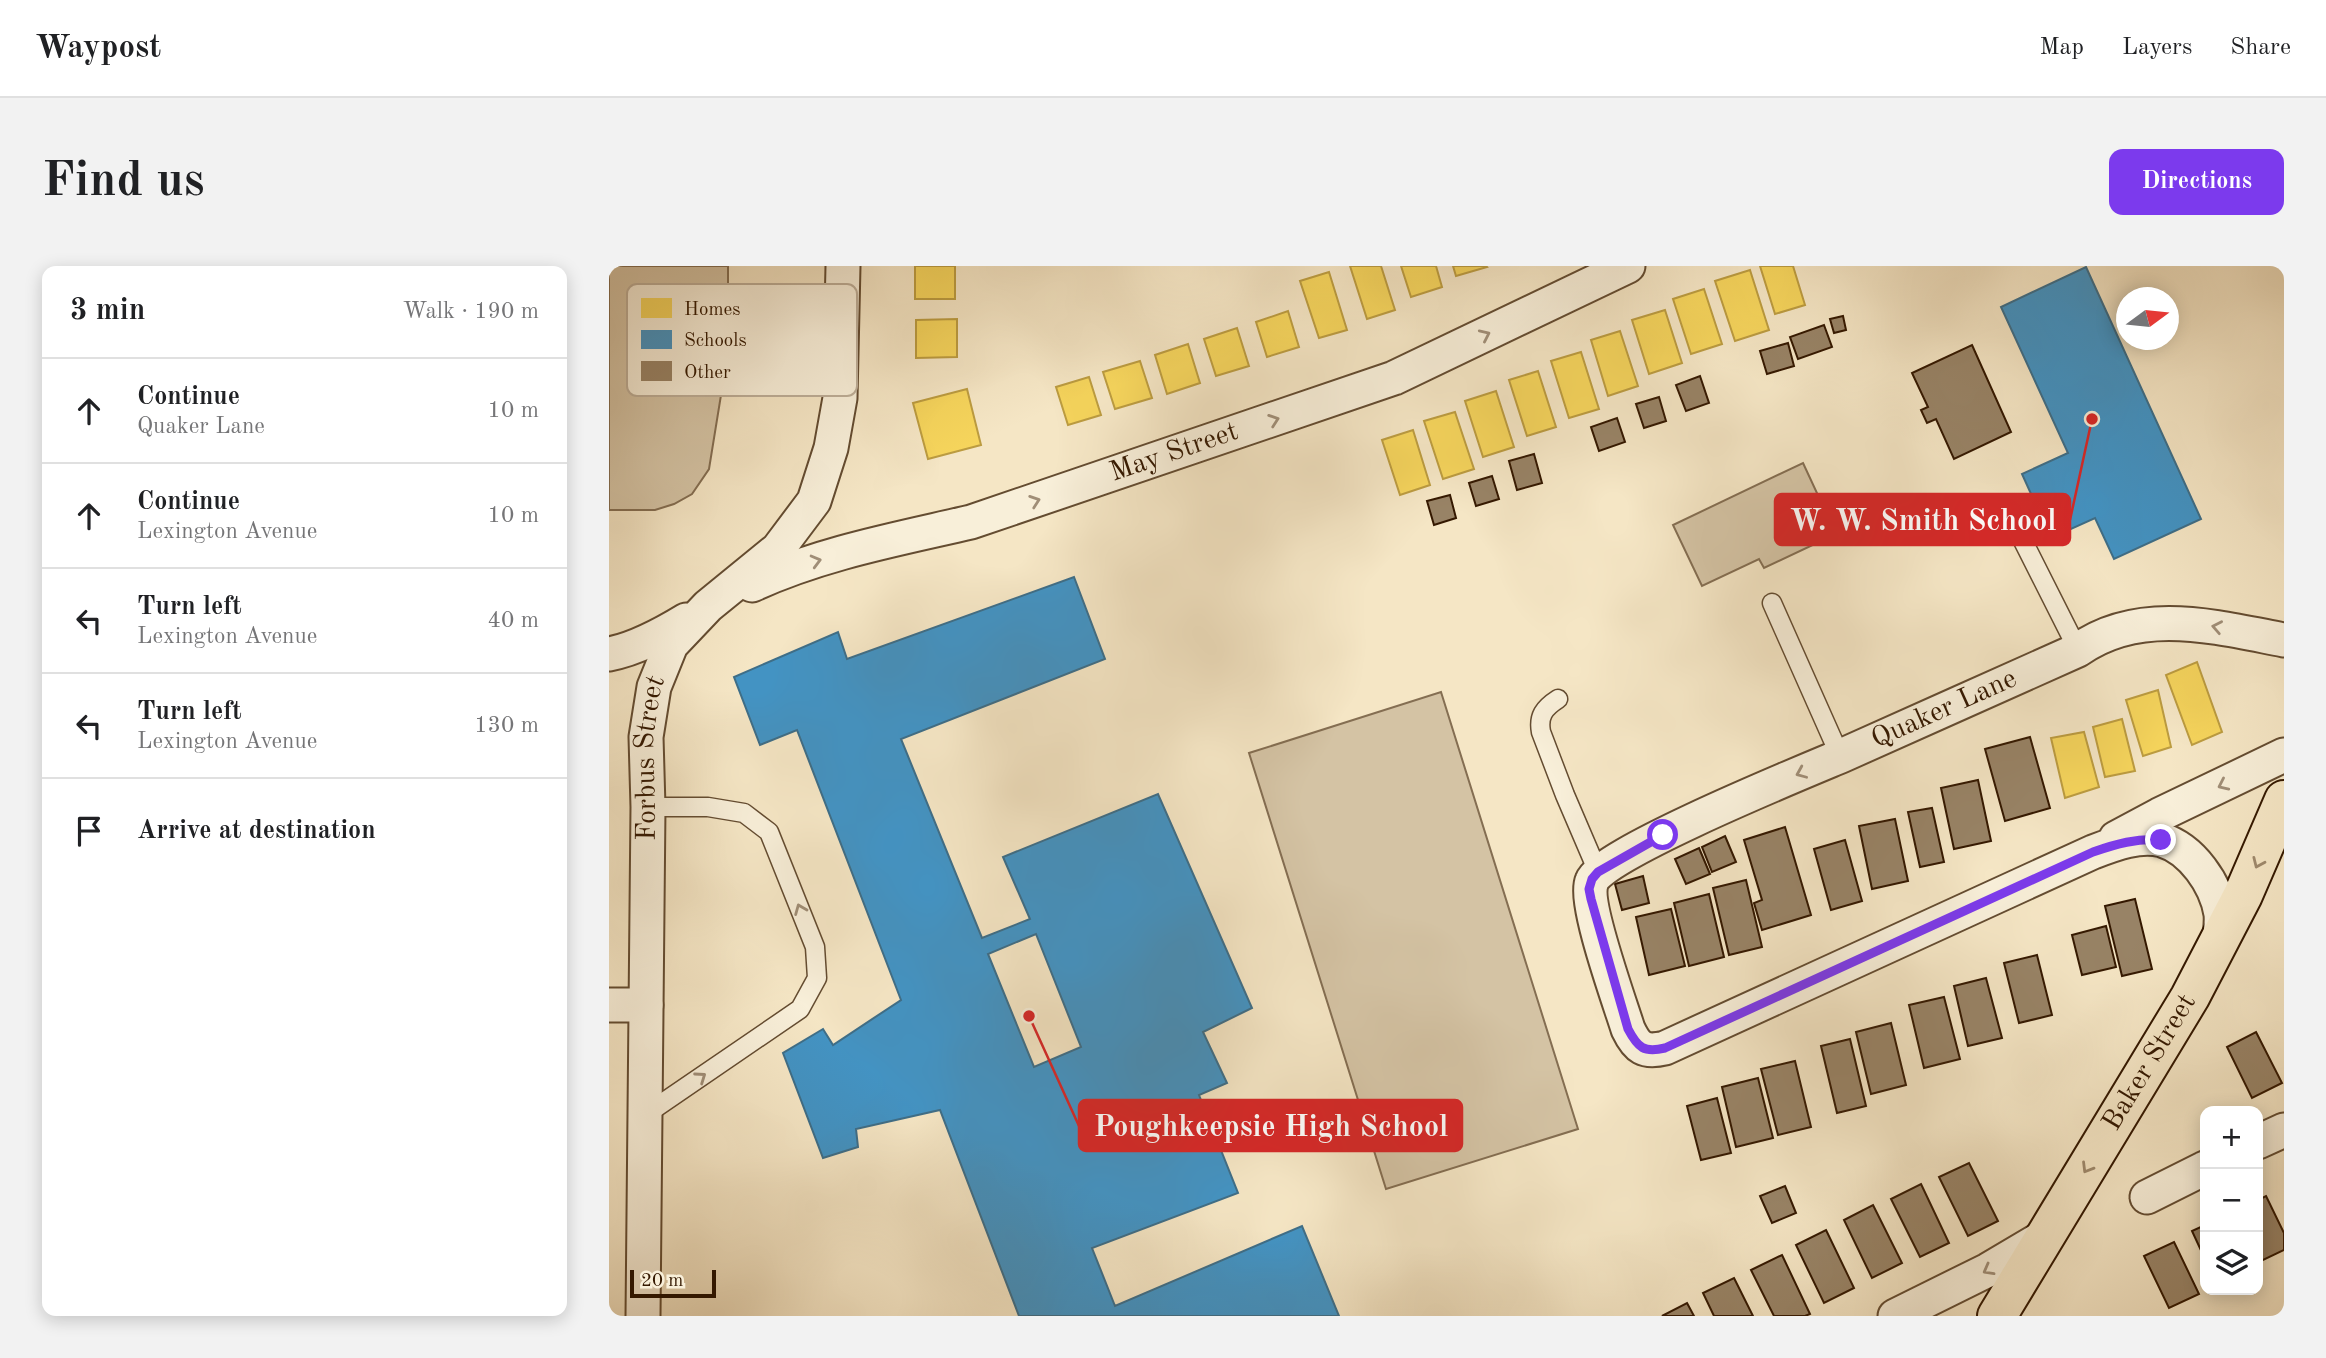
<!DOCTYPE html>
<html lang="en">
<head>
<meta charset="utf-8">
<style>
  body { margin:0; font-family:"Old Standard TT",serif; background:#f2f2f2; color:#202124 }
  .controls { position:absolute; right:21px; bottom:21px; display:grid; overflow:hidden; border-radius:14px; box-shadow:0 4px 18px #0003 }
  .controls button { width:63px; height:63px; display:grid; place-items:center; padding:0; border:0; border-bottom:2px solid #e0e0e0; background:#fff; color:#202124; font:35px sans-serif }
  .compass { position:absolute; left:1507px; top:21px; width:63px; height:63px; border-radius:50%; background:#fff; box-shadow:0 4px 18px #0003; rotate:75deg }
  .scale { position:absolute; left:21px; bottom:18px; width:86px; box-sizing:border-box; padding-left:7px; border:4px solid #341800; border-top:0; font-size:19px; line-height:24px; white-space:nowrap; color:#341800; -webkit-text-stroke:5px #f8efd9; paint-order:stroke }
  .stop { position:absolute; width:21px; height:21px; margin:-16px; border:5px solid #7c3aed; border-radius:50%; background:#fff }
  .stop.end { background:#7c3aed; border-color:#fff; box-shadow:0 2px 7px #0008 }
  .list { margin:0; padding:0; list-style:none }
  h2 { display:flex; justify-content:space-between; align-items:center; height:91px; margin:0; padding:0 28px; font-size:30px }
  h2 small { font-size:23px; font-weight:400; color:#757577 }
  .list li { display:grid; grid-template-columns:46px 1fr auto; gap:21px; align-items:center; box-sizing:border-box; height:105px; padding:0 28px; border-top:2px solid #e0e0e0 }
  .list b { display:block; font-size:26px; white-space:nowrap }
  .list p { margin:0; font-size:23px; white-space:nowrap; color:#757577 }
  .list em { font-size:23px; font-style:normal; color:#757577 }
  .icon { flex:none; width:38px; height:38px; fill:none; stroke:currentColor; stroke-width:2; stroke-linecap:round; stroke-linejoin:round }
  .map { position:relative; flex:none; width:1675px; height:1050px; overflow:hidden; border-radius:14px }
  header { display:flex; align-items:center; gap:42px; box-sizing:border-box; height:98px; padding:0 35px; background:#fff; border-bottom:2px solid #e0e0e0 }
  header strong { font-size:33px }
  nav { display:flex; gap:38px; margin-inline-start:auto; font-size:24px }
  .intro { display:flex; align-items:center; justify-content:space-between; box-sizing:border-box; height:168px; padding:0 42px }
  h1 { margin:0; font-size:49px }
  .button { padding:18px 32px; border-radius:14px; background:#7c3aed; color:#fff; font-size:24px; font-weight:700 }
  main { display:flex; gap:42px; padding:0 42px }
  aside { flex:1; background:#fff; border-radius:14px; box-shadow:0 4px 18px #0003 }
  .map>svg:first-child { display:block }
  .green { fill:#d4c3a4; stroke:#846e52; stroke-width:2 }
  .homes { fill:#f6d55c; stroke:#bc9c40; stroke-width:2 }
  .schools { fill:#4393c3; stroke:#3e6e88; stroke-width:2; fill-rule:evenodd }
  .building { fill:#988366; stroke:#341800; stroke-width:2 }
  .lines { fill:none; stroke-linecap:round; stroke-linejoin:round }
  .lane-casing { stroke:#644c31; stroke-width:21 }
  .street-casing { stroke:#644c31; stroke-width:37 }
  .highway-casing { stroke:#341800; stroke-width:42 }
  .lane { stroke:#f8efd9; stroke-width:18 }
  .street { stroke:#f8efd9; stroke-width:33 }
  .highway { stroke:#f5e6c5; stroke-width:38 }
  .oneway { stroke:#a08e77 }
  .oneway2 { stroke:#9e896c }
  .route { stroke:#7c3aed; stroke-width:9 }
  .labels { text-anchor:middle; dominant-baseline:central; stroke-width:7; stroke-linejoin:round; paint-order:stroke }
  .street-label { font-size:28px; fill:#341800; stroke:#f8efd9 }
  .key { fill:#f8efd9; stroke:#bdae98; stroke-width:2 }
  .key-label { font-size:19px; fill:#341800 }
  .leader { fill:none; stroke:#d62828; stroke-width:2.5 }
  .callout-dot { fill:#d62828; stroke:#f8efd9; stroke-width:2.5 }
  .callout { fill:#d62828; stroke:#d62828; stroke-width:2.5 }
  .callout-label { font-size:30px; text-anchor:middle; font-weight:bold; fill:#fff }
</style>
</head>
<body>
<header>
<strong>Waypost</strong>
<nav><a>Map</a><a>Layers</a><a>Share</a></nav>
</header>
<div class="intro"><h1>Find us</h1><a class="button">Directions</a></div>
<main>
<aside>
<h2>3 min<small>Walk · 190 m</small></h2>
<ul class="list">
<li><svg class="icon" aria-label="ahead" viewBox="0 0 24 24"><path d="M12 20V5M6 11l6-6 6 6"/></svg><div><b>Continue</b><p>Quaker Lane</p></div><em>10 m</em></li>
<li><svg class="icon" aria-label="ahead" viewBox="0 0 24 24"><path d="M12 20V5M6 11l6-6 6 6"/></svg><div><b>Continue</b><p>Lexington Avenue</p></div><em>10 m</em></li>
<li><svg class="icon" aria-label="left" viewBox="0 0 24 24"><path d="M17 20v-9H6M10 6l-5 5 5 5"/></svg><div><b>Turn left</b><p>Lexington Avenue</p></div><em>40 m</em></li>
<li><svg class="icon" aria-label="left" viewBox="0 0 24 24"><path d="M17 20v-9H6M10 6l-5 5 5 5"/></svg><div><b>Turn left</b><p>Lexington Avenue</p></div><em>130 m</em></li>
<li><svg class="icon" aria-label="arrive" viewBox="0 0 24 24"><path d="M6 21V4h12l-3 4 3 4H6"/></svg><div><b>Arrive at destination</b></div></li>
</ul>
</aside>
<div class="map">
<svg width="1675" height="1050" viewBox="0 0 1675 1050">
  <rect width="100%" height="100%" fill="#f5e6c5"/>
  <filter id="stains"><feTurbulence type="fractalNoise" baseFrequency=".00286" numOctaves="4"/><feColorMatrix values="0 0 0 0 .2 0 0 0 0 .09 0 0 0 0 .02 0 0 0 .5 -.17"/></filter>
  <radialGradient id="worn" r=".72"><stop offset=".6" stop-color="#630" stop-opacity="0"/><stop offset="1" stop-color="#630" stop-opacity=".3"/></radialGradient>
  <g class="green">
    <polygon points="0,0 119,0 119,86 100,203 83,228 65,238 46,244 0,244"/>
    <polygon points="1194,197 1227,268 1155,302 1150,293 1093,320 1064,259"/>
    <polygon points="832,426 969,863 777,923 640,487"/>
  </g>
  <g class="homes">
    <rect x="306" y="0" width="40" height="33"/>
    <polygon points="741,0 772,0 786,44 758,53"/>
    <polygon points="792,0 827,0 833,21 802,31"/>
    <polygon points="844,0 877,0 878,1 847,10"/>
    <polygon points="1151,0 1184,0 1196,39 1166,48"/>
    <polygon points="1141,4 1160,64 1126,75 1106,15"/>
    <polygon points="720,6 738,64 710,72 691,15"/>
    <polygon points="1095,23 1113,78 1082,88 1064,33"/>
    <polygon points="1056,44 1073,97 1040,108 1023,54"/>
    <polygon points="679,45 690,81 658,91 647,56"/>
    <polygon points="348,53 348,91 307,92 307,54"/>
    <polygon points="628,62 640,100 607,110 595,73"/>
    <polygon points="1011,65 1029,120 999,130 982,74"/>
    <polygon points="579,78 591,117 558,128 546,89"/>
    <polygon points="972,86 990,143 960,152 942,95"/>
    <polygon points="531,95 543,132 506,143 494,106"/>
    <polygon points="929,105 947,161 918,170 900,114"/>
    <polygon points="480,111 492,149 459,159 447,121"/>
    <polygon points="358,123 372,179 319,193 304,137"/>
    <polygon points="887,125 905,181 874,191 856,135"/>
    <polygon points="846,146 865,203 834,213 815,155"/>
    <polygon points="804,164 821,219 791,229 773,174"/>
    <polygon points="1588,396 1613,466 1583,479 1557,409"/>
    <polygon points="1549,424 1562,481 1534,490 1517,434"/>
    <polygon points="1513,453 1526,505 1496,511 1484,461"/>
    <polygon points="1475,466 1490,521 1456,532 1442,472"/>
  </g>
  <g class="schools">
    <polygon points="1477,1 1592,253 1505,293 1486,252 1442,272 1413,208 1459,187 1392,41"/>
    <path d="M465,311L496,393L292,473L373,672L421,653L394,591L549,528L643,742L594,766L618,817L590,829L629,927L483,982L506,1040L693,960L730,1050H410L331,844L247,863L249,881L214,892L174,787L214,763L224,779L292,734L188,464L151,479L125,411L229,366L238,393ZM427,668L472,781L425,801L379,688Z"/>
  </g>
  <g class="building">
    <polygon points="1234,50 1237,64 1225,67 1221,53"/>
    <polygon points="1215,59 1223,81 1189,93 1181,71"/>
    <polygon points="1179,77 1185,100 1158,108 1151,85"/>
    <polygon points="1363,79 1402,166 1345,193 1327,153 1318,157 1312,144 1319,141 1303,107"/>
    <polygon points="1091,110 1100,137 1077,145 1067,119"/>
    <polygon points="1050,131 1057,155 1035,162 1027,138"/>
    <polygon points="1008,152 1016,176 990,185 982,161"/>
    <polygon points="925,188 933,217 908,224 900,195"/>
    <polygon points="883,210 890,233 867,240 860,217"/>
    <polygon points="841,229 847,252 825,259 818,235"/>
    <polygon points="1421,471 1441,542 1396,555 1376,483"/>
    <polygon points="1369,514 1382,575 1345,583 1332,522"/>
    <polygon points="1323,542 1335,596 1311,601 1299,546"/>
    <polygon points="1286,553 1299,615 1263,623 1250,560"/>
    <polygon points="1176,561 1202,649 1153,664 1145,637 1153,634 1135,574"/>
    <polygon points="1116,570 1127,596 1103,606 1093,581"/>
    <polygon points="1236,574 1253,635 1222,644 1205,583"/>
    <polygon points="1090,582 1101,608 1077,618 1066,593"/>
    <polygon points="1034,610 1040,637 1013,644 1006,618"/>
    <polygon points="1137,614 1153,681 1120,689 1104,622"/>
    <polygon points="1100,628 1115,691 1080,700 1065,637"/>
    <polygon points="1526,633 1543,703 1513,710 1496,640"/>
    <polygon points="1062,643 1076,700 1040,709 1027,651"/>
    <polygon points="1497,660 1507,701 1473,709 1463,669"/>
    <polygon points="1428,689 1443,749 1410,757 1395,697"/>
    <polygon points="1377,712 1393,772 1359,780 1345,720"/>
    <polygon points="1335,731 1351,793 1315,802 1300,739"/>
    <polygon points="1282,757 1297,819 1262,828 1247,766"/>
    <polygon points="1647,766 1673,817 1643,832 1618,781"/>
    <polygon points="1241,773 1257,840 1228,847 1212,780"/>
    <polygon points="1186,795 1202,861 1169,869 1152,803"/>
    <polygon points="1149,812 1164,872 1127,881 1113,821"/>
    <polygon points="1108,832 1122,887 1092,894 1078,840"/>
    <polygon points="1360,897 1389,955 1359,970 1330,911"/>
    <polygon points="1312,918 1340,977 1311,991 1282,933"/>
    <polygon points="1176,920 1187,947 1163,957 1151,930"/>
    <polygon points="1657,930 1675,967 1675,984 1652,995 1649,989 1649,934"/>
    <polygon points="1264,939 1293,997 1263,1012 1235,954"/>
    <polygon points="1596,959 1596,993 1583,965"/>
    <polygon points="1217,964 1245,1022 1215,1037 1187,979"/>
    <polygon points="1565,976 1590,1028 1560,1042 1535,990"/>
    <polygon points="1173,989 1201,1048 1196,1050 1165,1050 1142,1004"/>
    <polygon points="1125,1012 1144,1050 1105,1050 1094,1027"/>
    <polygon points="1078,1037 1085,1050 1053,1050"/>
  </g>
  <g class="lines">
    <g class="lane-casing">
      <g id="lane">
        <path d="M1372,244C1388,242 1395,247 1406,259L1469,384"/>
        <polyline points="1163,337 1231,490"/>
        <path d="M949,433C935,442 929,450 932,466L956,529L989,606"/>
        <polyline points="36,849 191,743 208,712 206,681 160,566 135,547 99,541 39,541"/>
      </g>
    </g>
    <g class="street-casing">
      <g id="street">
        <path id="s1" d="M143,319C212,287 289,273 362,256L785,112L1019,0"/>
        <path d="M0,388C27,383 54,368 77,354"/>
        <polyline points="1507,572 1550,549 1675,489"/>
        <path id="s2" d="M1609,680C1611,670 1613,659 1612,648C1607,618 1583,583 1553,574C1531,568 1505,578 1484,586L1056,782C1035,787 1028,782 1019,763C1011,737 974,636 983,615C993,588 1194,506 1232,490C1311,455 1390,419 1469,384C1531,340 1607,361 1675,374"/>
        <polyline points="0,739 37,739"/>
        <polyline points="1649,876 1675,864"/>
        <polyline points="1538,931 1596,902"/>
        <path id="s3" d="M34,1050L39,541L37,471L45,421L62,379L99,340L169,283L205,235L222,182L231,132L234,0"/>
        <polyline points="1286,1050 1379,1004 1438,969"/>
      </g>
    </g>
    <g class="highway-casing">
      <g id="highway">
        <path id="s4" d="M1388,1050L1581,731L1634,629L1675,534"/>
      </g>
    </g>
    <use href="#lane" class="lane"/>
    <use href="#street" class="street"/>
    <use href="#highway" class="highway"/>
  </g>
  <defs><path id="oneway-chevron" d="M-2-3.5L2.5 0L-2 3.5" fill="none" stroke-width="1.6" stroke-linecap="round" stroke-linejoin="round" transform="scale(1.75)"/></defs>
  <g class="oneway">
    <use href="#oneway-chevron" transform="translate(876 69) rotate(-25)"/>
    <use href="#oneway-chevron" transform="translate(665 154) rotate(-19)"/>
    <use href="#oneway-chevron" transform="translate(426 235) rotate(-19)"/>
    <use href="#oneway-chevron" transform="translate(207 295) rotate(-15)"/>
    <use href="#oneway-chevron" transform="translate(1608 361) rotate(-169)"/>
    <use href="#oneway-chevron" transform="translate(1192 507) rotate(157)"/>
    <use href="#oneway-chevron" transform="translate(1614 519) rotate(155)"/>
    <use href="#oneway-chevron" transform="translate(191 643) rotate(-112)"/>
    <use href="#oneway-chevron" transform="translate(92 811) rotate(-35)"/>
    <use href="#oneway-chevron" transform="translate(1379 1004) rotate(151)"/>
  </g>
  <g class="oneway2">
    <use href="#oneway-chevron" transform="translate(1649 597) rotate(114)"/>
    <use href="#oneway-chevron" transform="translate(1478 902) rotate(121)"/>
  </g>
  <g class="lines">
    <path class="route" d="M1054,569L989,606L983,613L980,623L982,633L1019,763C1029,782 1035,787 1056,782L1484,586C1507,578 1528,572 1552,574"/>
  </g>
  <g class="labels">
    <g class="street-label">
      <text stroke="none"><textPath href="#s1" startOffset="443">May Street</textPath></text>
      <text stroke="none"><textPath href="#s2" startOffset="1267">Quaker Lane</textPath></text>
      <text stroke="none"><textPath href="#s3" startOffset="558">Forbus Street</textPath></text>
      <text stroke="none"><textPath href="#s4" startOffset="296">Baker Street</textPath></text>
    </g>
  </g>
  <rect x="18" y="18" width="230" height="112" rx="10" class="key"/>
  <rect x="32" y="32" width="31" height="20" fill="#f6d55c"/>
  <rect x="32" y="64" width="31" height="19" fill="#4393c3"/>
  <rect x="32" y="95" width="31" height="20" fill="#988366"/>
  <g class="key-label">
    <text x="75" y="49">Homes</text>
    <text x="75" y="80">Schools</text>
    <text x="75" y="112">Other</text>
  </g>
  <path class="leader" d="M1483 153L1461 254M420 750L470 860"/>
  <g class="callout-dot">
    <circle cx="1483" cy="153" r="7"/>
    <circle cx="420" cy="750" r="7"/>
  </g>
  <g class="callout">
    <rect x="1166" y="228" width="295" height="51" rx="7"/>
    <rect x="470" y="834" width="383" height="51" rx="7"/>
  </g>
  <g class="callout-label">
    <text x="1314" y="264">W. W. Smith School</text>
    <text x="662" y="870">Poughkeepsie High School</text>
  </g>
  <rect width="100%" height="100%" filter="url(#stains)"/>
  <rect width="100%" height="100%" fill="url(#worn)"/>
</svg>
<div class="controls">
<button>+</button>
<button>−</button>
<button><svg class="icon" aria-label="layers" viewBox="0 0 24 24"><path d="M12 4l9 5-9 5-9-5zM3 14l9 5 9-5"/></svg></button>
</div>
<svg class="compass" viewBox="-18 -18 36 36"><path d="M0-13l5 13h-10z" fill="#e53935"/><path d="M0 13l5-13h-10z" fill="#757577"/></svg>
<div class="scale">20 m</div>
<div class="stop" style="left:1054px;top:569px"></div>
<div class="stop end" style="left:1552px;top:574px"></div>
</div>
</main>
</body>
</html>
